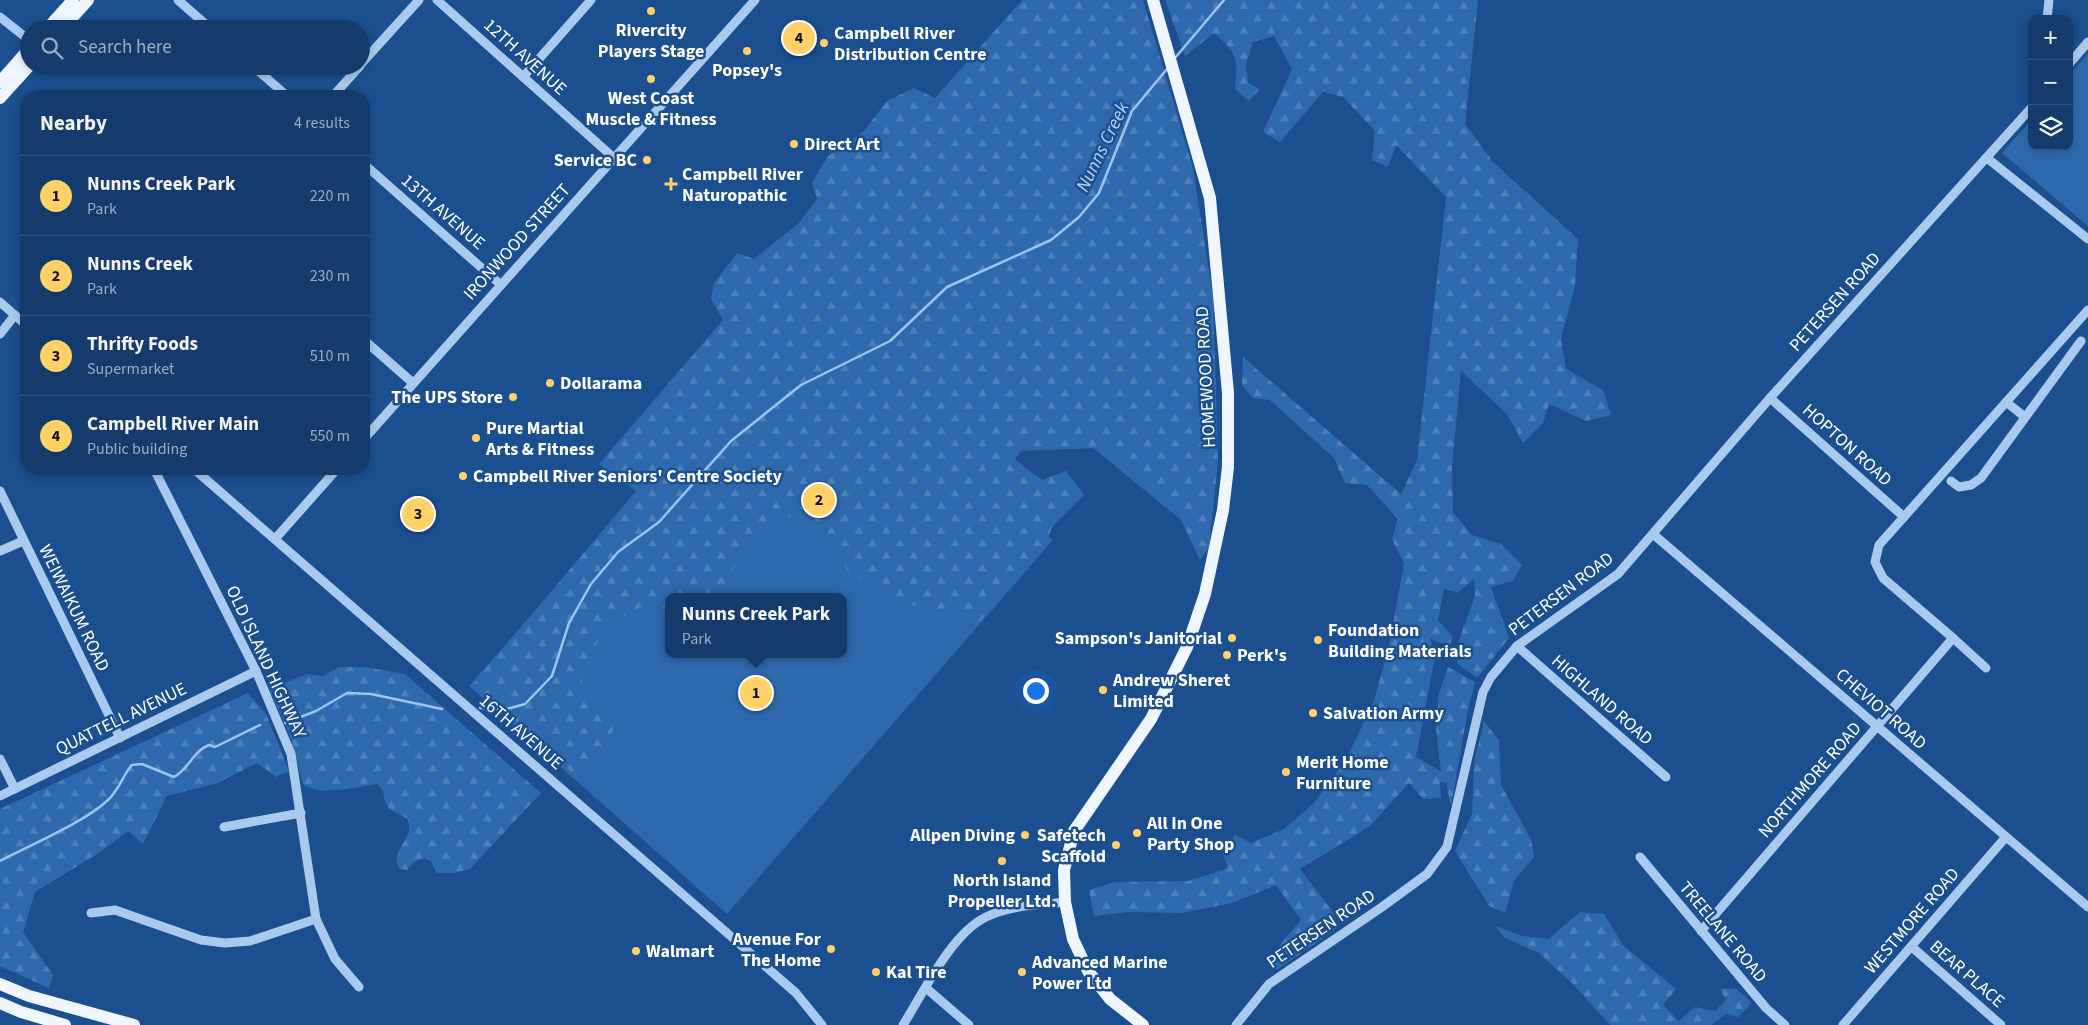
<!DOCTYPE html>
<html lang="en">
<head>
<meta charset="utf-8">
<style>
  body { margin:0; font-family:"Source Sans 3",sans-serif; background:#1d4271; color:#f1f3f6 }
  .controls { position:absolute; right:15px; top:15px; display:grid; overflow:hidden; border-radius:10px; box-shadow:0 2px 8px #0003 }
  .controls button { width:45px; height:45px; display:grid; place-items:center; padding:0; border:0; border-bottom:1px solid #33557e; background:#143b6b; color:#f1f3f6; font:25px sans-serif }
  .you { position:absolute; left:1035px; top:690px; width:18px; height:18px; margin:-12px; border:4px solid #fff; border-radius:50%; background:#1a73e8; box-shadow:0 0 0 8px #1a73e833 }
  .badge { display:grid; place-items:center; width:32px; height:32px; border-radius:50%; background:#ffd166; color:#111; font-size:16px; font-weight:700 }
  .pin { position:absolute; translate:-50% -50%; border:2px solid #fff; box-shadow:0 1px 5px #0006 }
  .popup { position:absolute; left:665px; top:593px; width:182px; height:65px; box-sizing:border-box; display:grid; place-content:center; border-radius:10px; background:#143b6b; filter:drop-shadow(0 1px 4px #0005); font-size:16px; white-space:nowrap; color:#9dadc1 }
  .popup b { font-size:19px; color:#f1f3f6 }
  .popup::after { content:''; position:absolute; left:50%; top:100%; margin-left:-10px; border:10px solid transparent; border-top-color:#143b6b }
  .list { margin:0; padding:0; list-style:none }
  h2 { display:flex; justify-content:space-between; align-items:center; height:65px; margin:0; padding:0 20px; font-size:21px }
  h2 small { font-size:16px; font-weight:400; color:#9dadc1 }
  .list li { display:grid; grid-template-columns:32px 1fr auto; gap:15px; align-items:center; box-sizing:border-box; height:80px; padding:0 20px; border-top:1px solid #33557e }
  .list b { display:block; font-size:19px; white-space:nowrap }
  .list p { margin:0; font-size:16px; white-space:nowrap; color:#9dadc1 }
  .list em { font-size:16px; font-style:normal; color:#9dadc1 }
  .icon { flex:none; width:28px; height:28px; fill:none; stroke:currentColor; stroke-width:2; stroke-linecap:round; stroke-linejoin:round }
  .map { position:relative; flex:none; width:2088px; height:1025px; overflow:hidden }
  .search { position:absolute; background:#143b6b; box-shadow:0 2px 8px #0003; left:20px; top:20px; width:350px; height:55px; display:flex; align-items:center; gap:12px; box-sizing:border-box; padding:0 18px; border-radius:28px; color:#9dadc1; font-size:19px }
  .panel { position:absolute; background:#143b6b; box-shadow:0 2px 8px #0003; left:20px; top:90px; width:350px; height:385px; border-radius:20px }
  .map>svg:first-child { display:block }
  .green { fill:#2e69ad; fill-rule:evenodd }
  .forest { fill:url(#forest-firs) }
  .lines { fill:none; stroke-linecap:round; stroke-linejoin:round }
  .stream { stroke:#9cc4f0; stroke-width:2.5 }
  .minor { stroke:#a9c9ee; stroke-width:9 }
  .major { stroke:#f0f6ff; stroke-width:12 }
  .poi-dot { fill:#ffd166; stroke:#1b4f8f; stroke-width:2 }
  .labels { text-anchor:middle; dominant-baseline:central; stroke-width:5; stroke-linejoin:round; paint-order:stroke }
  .poi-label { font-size:18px; font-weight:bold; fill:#fff; stroke:#1b4f8f; text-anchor:start }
  .street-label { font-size:18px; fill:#fff; stroke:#1b4f8f }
  .water-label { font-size:19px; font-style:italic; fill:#b5d3f5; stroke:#1b4f8f }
</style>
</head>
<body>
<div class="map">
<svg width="2088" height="1025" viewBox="0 0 2088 1025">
  <defs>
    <pattern id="forest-firs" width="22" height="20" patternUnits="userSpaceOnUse" patternTransform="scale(1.25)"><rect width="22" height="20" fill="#2e69ad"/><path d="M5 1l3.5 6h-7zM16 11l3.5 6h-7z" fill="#4d80b9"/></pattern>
  </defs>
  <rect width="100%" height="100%" fill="#1b4f8f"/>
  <g class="green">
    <polygon points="2088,54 2088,226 2002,153 2032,119 2032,146 2069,146 2069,75"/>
    <path d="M1071,218L1203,538L1093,448L1021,451L991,488L1053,540L727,914L469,686L639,493ZM668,597H844V654H668Z"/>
  </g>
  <g class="forest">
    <polygon points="1022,0 1143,0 1193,168 1213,297 1218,462 1209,548 1200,560 1180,518 1102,448 1056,449 1015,445 1012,457 1042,480 1066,471 1084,495 1052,527 1046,544 975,627 964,612 894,603 847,570 826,529 803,511 754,533 717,597 668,597 668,621 640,607 606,628 589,657 579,692 615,726 601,755 575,775 473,684 636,491 599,464 723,320 711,299 714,283 737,253 754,259 799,223 817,199 812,183 828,156 863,132 887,101 914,88 935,98"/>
    <path d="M1165,0H1478L1465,124L1493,162L1578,239L1575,286L1561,339L1566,369L1603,390L1611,415L1586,421L1549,404L1543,423L1523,443L1507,414L1461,371L1452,466L1453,512L1472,535L1501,544L1522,565L1513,581L1491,587L1509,638L1477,678L1457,663L1459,640L1475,596L1474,579L1457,593L1444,588L1438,620L1453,637L1450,645L1437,642L1430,638L1435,657L1416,757L1441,771L1436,728L1439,693L1448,667L1475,682L1468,710L1451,806L1446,783L1440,782L1441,798L1423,799L1409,783L1370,826L1300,869L1333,912L1337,928L1277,970L1268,958L1301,920L1276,885L1232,903L1182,913L1129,912L1094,916L1089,890L1115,882L1188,881L1228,868L1222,852L1235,835L1251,843L1284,829L1313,804L1346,760L1374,701L1389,646L1404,563L1392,539L1398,519L1367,485L1345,483L1334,458L1270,400L1253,398L1242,385L1243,357L1401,494L1417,460L1446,197L1396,145L1388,167L1372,160L1375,131L1343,97L1323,92L1280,142L1263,132L1292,69L1274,36L1253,42L1246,63L1248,82L1259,90L1249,101L1235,89C1238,58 1238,54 1214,33L1185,56Z"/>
    <path d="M339,667H365L405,674L541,793L470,869L453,873H437L431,861L424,858L414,862L407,870L400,869C389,856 406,844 409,831C410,828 408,823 408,819C391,810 385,810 383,790L377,784C358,787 317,797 303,784L290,735L269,689L307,674L323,676Z"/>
    <polygon points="248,693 266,714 289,771 276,777 257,763 218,783 167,796 143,844 128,831 99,853 35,892 23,932 53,975 49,988 0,966 0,809"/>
    <polygon points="1484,721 1499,740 1501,785 1531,839 1534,857 1514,881 1505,913 1489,906 1455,851 1472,814 1474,763"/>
    <polygon points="1580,912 1604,914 1623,945 1676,989 1663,1005 1679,1021 1695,1007 1715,1011 1726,1000 1720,989 1737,989 1752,1003 1738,1017 1726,1014 1711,1025 1610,1025 1573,984 1539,953 1505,938 1495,926 1522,936 1549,939"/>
  </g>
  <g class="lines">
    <g class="stream">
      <polyline points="1175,58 1224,0"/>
      <polyline points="480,708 503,710 525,704 552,676 569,623 591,584 618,552 659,522 731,441 801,385 890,341 947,287 1051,240 1079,217 1099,193 1132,111 1167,69"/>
      <polyline points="285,723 316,711 347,693 371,694 442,709"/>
      <path d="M0,861C30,845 85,822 108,800C119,790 123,775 132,765L142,764L174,777C189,769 193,751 209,745L215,747L260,725"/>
    </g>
    <g class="minor">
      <polyline points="178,0 211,29"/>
      <polyline points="437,0 614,158"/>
      <polyline points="0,17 29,40"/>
      <polyline points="2047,19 2049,0"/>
      <polyline points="361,64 419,0"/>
      <polyline points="2069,64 2088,42"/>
      <polyline points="253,66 287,96"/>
      <polyline points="523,77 591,0"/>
      <polyline points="333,96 360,66"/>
      <polyline points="1987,158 2088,239"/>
      <polyline points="364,164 501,285"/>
      <polyline points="0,302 26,325"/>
      <polyline points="0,334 15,315"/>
      <polyline points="364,340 413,383"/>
      <polyline points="1770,398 1904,517"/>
      <polyline points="2006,402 2025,417"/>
      <polyline points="364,439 755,0"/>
      <polyline points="154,469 256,671 291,754 316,919 335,959 359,987"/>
      <polyline points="194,469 796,993 822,1025"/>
      <polyline points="1951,481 1959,487 1971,485 1981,478 2081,341"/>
      <polyline points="0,491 120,738"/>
      <polyline points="1653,534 2088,907"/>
      <polyline points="275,539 337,469"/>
      <polyline points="0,551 23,541"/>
      <polyline points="1953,638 1986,668"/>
      <polyline points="1517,646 1666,777"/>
      <polyline points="0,759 15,789"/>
      <polyline points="0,796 256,671"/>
      <polyline points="224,827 301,813"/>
      <polyline points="1640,857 1766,1008 1785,1025"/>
      <polyline points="91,913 115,910 201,940 225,943 250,941 316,919"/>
      <polyline points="1701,931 1953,638 1883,578 1875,562 1879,545 2088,310"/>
      <polyline points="1912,947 2001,1025"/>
      <polyline points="926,988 969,1025"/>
      <path d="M903,1025C924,992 951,934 986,917C1010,905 1039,905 1065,902"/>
      <polyline points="1236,1025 1269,984 1382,907 1427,874 1447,847 1483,692 1491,677 1517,646 1618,574 1770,398 2032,107"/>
      <polyline points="1843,1025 2005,838"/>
    </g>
    <g class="major">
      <polyline points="47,29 73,0"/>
      <polyline points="62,29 88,0"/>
      <polyline points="0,82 29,49"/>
      <polyline points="0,98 29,66"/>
      <polyline points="0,984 29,996 134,1025"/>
      <polyline points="0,1003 21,1012 65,1025"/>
      <polyline points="1143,1025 1110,999 1088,971 1073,939 1065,902 1064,870 1074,831 1151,719 1187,647 1205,594 1223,510 1228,467 1228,393 1210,198 1153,0"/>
    </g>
  </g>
  <g class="poi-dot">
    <circle cx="651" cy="11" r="5"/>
    <circle cx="824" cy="43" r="5"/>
    <circle cx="747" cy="51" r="5"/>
    <circle cx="651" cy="79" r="5"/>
    <circle cx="794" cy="144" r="5"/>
    <circle cx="647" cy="160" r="5"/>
    <path d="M668.5 176.5h5v5h5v5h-5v5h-5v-5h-5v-5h5z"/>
    <circle cx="550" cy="383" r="5"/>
    <circle cx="513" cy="397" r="5"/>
    <circle cx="476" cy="438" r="5"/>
    <circle cx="463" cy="476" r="5"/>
    <circle cx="1232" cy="638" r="5"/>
    <circle cx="1318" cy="640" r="5"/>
    <circle cx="1227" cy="655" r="5"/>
    <circle cx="1103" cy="690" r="5"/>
    <circle cx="1313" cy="713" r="5"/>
    <circle cx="1286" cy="772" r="5"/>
    <circle cx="1137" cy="833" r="5"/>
    <circle cx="1025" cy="835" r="5"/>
    <circle cx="1116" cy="845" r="5"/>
    <circle cx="1002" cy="861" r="5"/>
    <circle cx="831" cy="949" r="5"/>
    <circle cx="636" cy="951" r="5"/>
    <circle cx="876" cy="972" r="5"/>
    <circle cx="1022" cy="972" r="5"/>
  </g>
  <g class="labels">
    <g class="poi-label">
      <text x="651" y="30" text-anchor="middle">Rivercity<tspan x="651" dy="21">Players Stage</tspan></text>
      <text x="834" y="33">Campbell River<tspan x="834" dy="21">Distribution Centre</tspan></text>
      <text x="747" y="70" text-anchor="middle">Popsey's</text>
      <text x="651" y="98" text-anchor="middle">West Coast<tspan x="651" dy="21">Muscle &amp; Fitness</tspan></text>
      <text x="804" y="144">Direct Art</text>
      <text x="637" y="160" text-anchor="end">Service BC</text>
      <text x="682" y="174">Campbell River<tspan x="682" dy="21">Naturopathic</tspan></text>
      <text x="560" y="383">Dollarama</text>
      <text x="503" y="397" text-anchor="end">The UPS Store</text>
      <text x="486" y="428">Pure Martial<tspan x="486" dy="21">Arts &amp; Fitness</tspan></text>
      <text x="473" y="476">Campbell River Seniors' Centre Society</text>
      <text x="1328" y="630">Foundation<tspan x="1328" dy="21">Building Materials</tspan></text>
      <text x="1222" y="638" text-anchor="end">Sampson's Janitorial</text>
      <text x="1237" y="655">Perk's</text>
      <text x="1113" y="680">Andrew Sheret<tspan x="1113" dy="21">Limited</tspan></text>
      <text x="1323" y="713">Salvation Army</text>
      <text x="1296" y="762">Merit Home<tspan x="1296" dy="21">Furniture</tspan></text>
      <text x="1147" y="823">All In One<tspan x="1147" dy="21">Party Shop</tspan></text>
      <text x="1015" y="835" text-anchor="end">Allpen Diving</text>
      <text x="1106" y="835" text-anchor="end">Safetech<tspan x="1106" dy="21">Scaffold</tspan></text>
      <text x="1002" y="880" text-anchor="middle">North Island<tspan x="1002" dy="21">Propeller Ltd.</tspan></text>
      <text x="821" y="939" text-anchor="end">Avenue For<tspan x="821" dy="21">The Home</tspan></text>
      <text x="646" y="951">Walmart</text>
      <text x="1032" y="962">Advanced Marine<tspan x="1032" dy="21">Power Ltd</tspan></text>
      <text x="886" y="972">Kal Tire</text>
    </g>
    <g class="street-label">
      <text transform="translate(525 57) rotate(42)">12TH AVENUE</text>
      <text transform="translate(443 212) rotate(41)">13TH AVENUE</text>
      <text transform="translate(517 242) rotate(-48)">IRONWOOD STREET</text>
      <text transform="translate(1835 302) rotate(-48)">PETERSEN ROAD</text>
      <text transform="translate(1206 377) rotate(-93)">HOMEWOOD ROAD</text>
      <text transform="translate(1847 445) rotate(42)">HOPTON ROAD</text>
      <text transform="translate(1561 594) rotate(-37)">PETERSEN ROAD</text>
      <text transform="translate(74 608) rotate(64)">WEIWAIKUM ROAD</text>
      <text transform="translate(266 662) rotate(65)">OLD ISLAND HIGHWAY</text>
      <text transform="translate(1602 700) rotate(41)">HIGHLAND ROAD</text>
      <text transform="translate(1881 709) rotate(41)">CHEVIOT ROAD</text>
      <text transform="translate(121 719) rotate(-26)">QUATTELL AVENUE</text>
      <text transform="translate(521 732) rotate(41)">16TH AVENUE</text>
      <text transform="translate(1810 780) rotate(-49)">NORTHMORE ROAD</text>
      <text transform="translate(1912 921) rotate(-49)">WESTMORE ROAD</text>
      <text transform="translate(1321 929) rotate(-34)">PETERSEN ROAD</text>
      <text transform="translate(1723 932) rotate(50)">TREELANE ROAD</text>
      <text transform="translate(1967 974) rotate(41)">BEAR PLACE</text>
    </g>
    <g class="water-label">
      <text transform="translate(1103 147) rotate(-64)">Nunns Creek</text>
    </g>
  </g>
</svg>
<div class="controls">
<button>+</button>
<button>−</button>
<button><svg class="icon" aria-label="layers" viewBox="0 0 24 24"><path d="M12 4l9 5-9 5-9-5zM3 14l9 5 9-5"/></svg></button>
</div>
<div class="you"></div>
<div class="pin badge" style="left:756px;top:693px">1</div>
<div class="popup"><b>Nunns Creek Park</b>Park</div>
<div class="pin badge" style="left:819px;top:500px">2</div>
<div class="pin badge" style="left:418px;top:514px">3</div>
<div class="pin badge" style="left:799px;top:38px">4</div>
<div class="search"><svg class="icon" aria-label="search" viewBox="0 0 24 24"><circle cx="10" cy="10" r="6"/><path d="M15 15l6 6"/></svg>Search here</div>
<section class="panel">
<h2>Nearby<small>4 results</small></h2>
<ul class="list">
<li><span class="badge">1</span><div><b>Nunns Creek Park</b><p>Park</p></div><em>220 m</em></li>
<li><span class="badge">2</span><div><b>Nunns Creek</b><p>Park</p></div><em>230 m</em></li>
<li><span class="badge">3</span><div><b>Thrifty Foods</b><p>Supermarket</p></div><em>510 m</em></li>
<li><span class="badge">4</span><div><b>Campbell River Main</b><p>Public building</p></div><em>550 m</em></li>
</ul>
</section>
</div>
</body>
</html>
